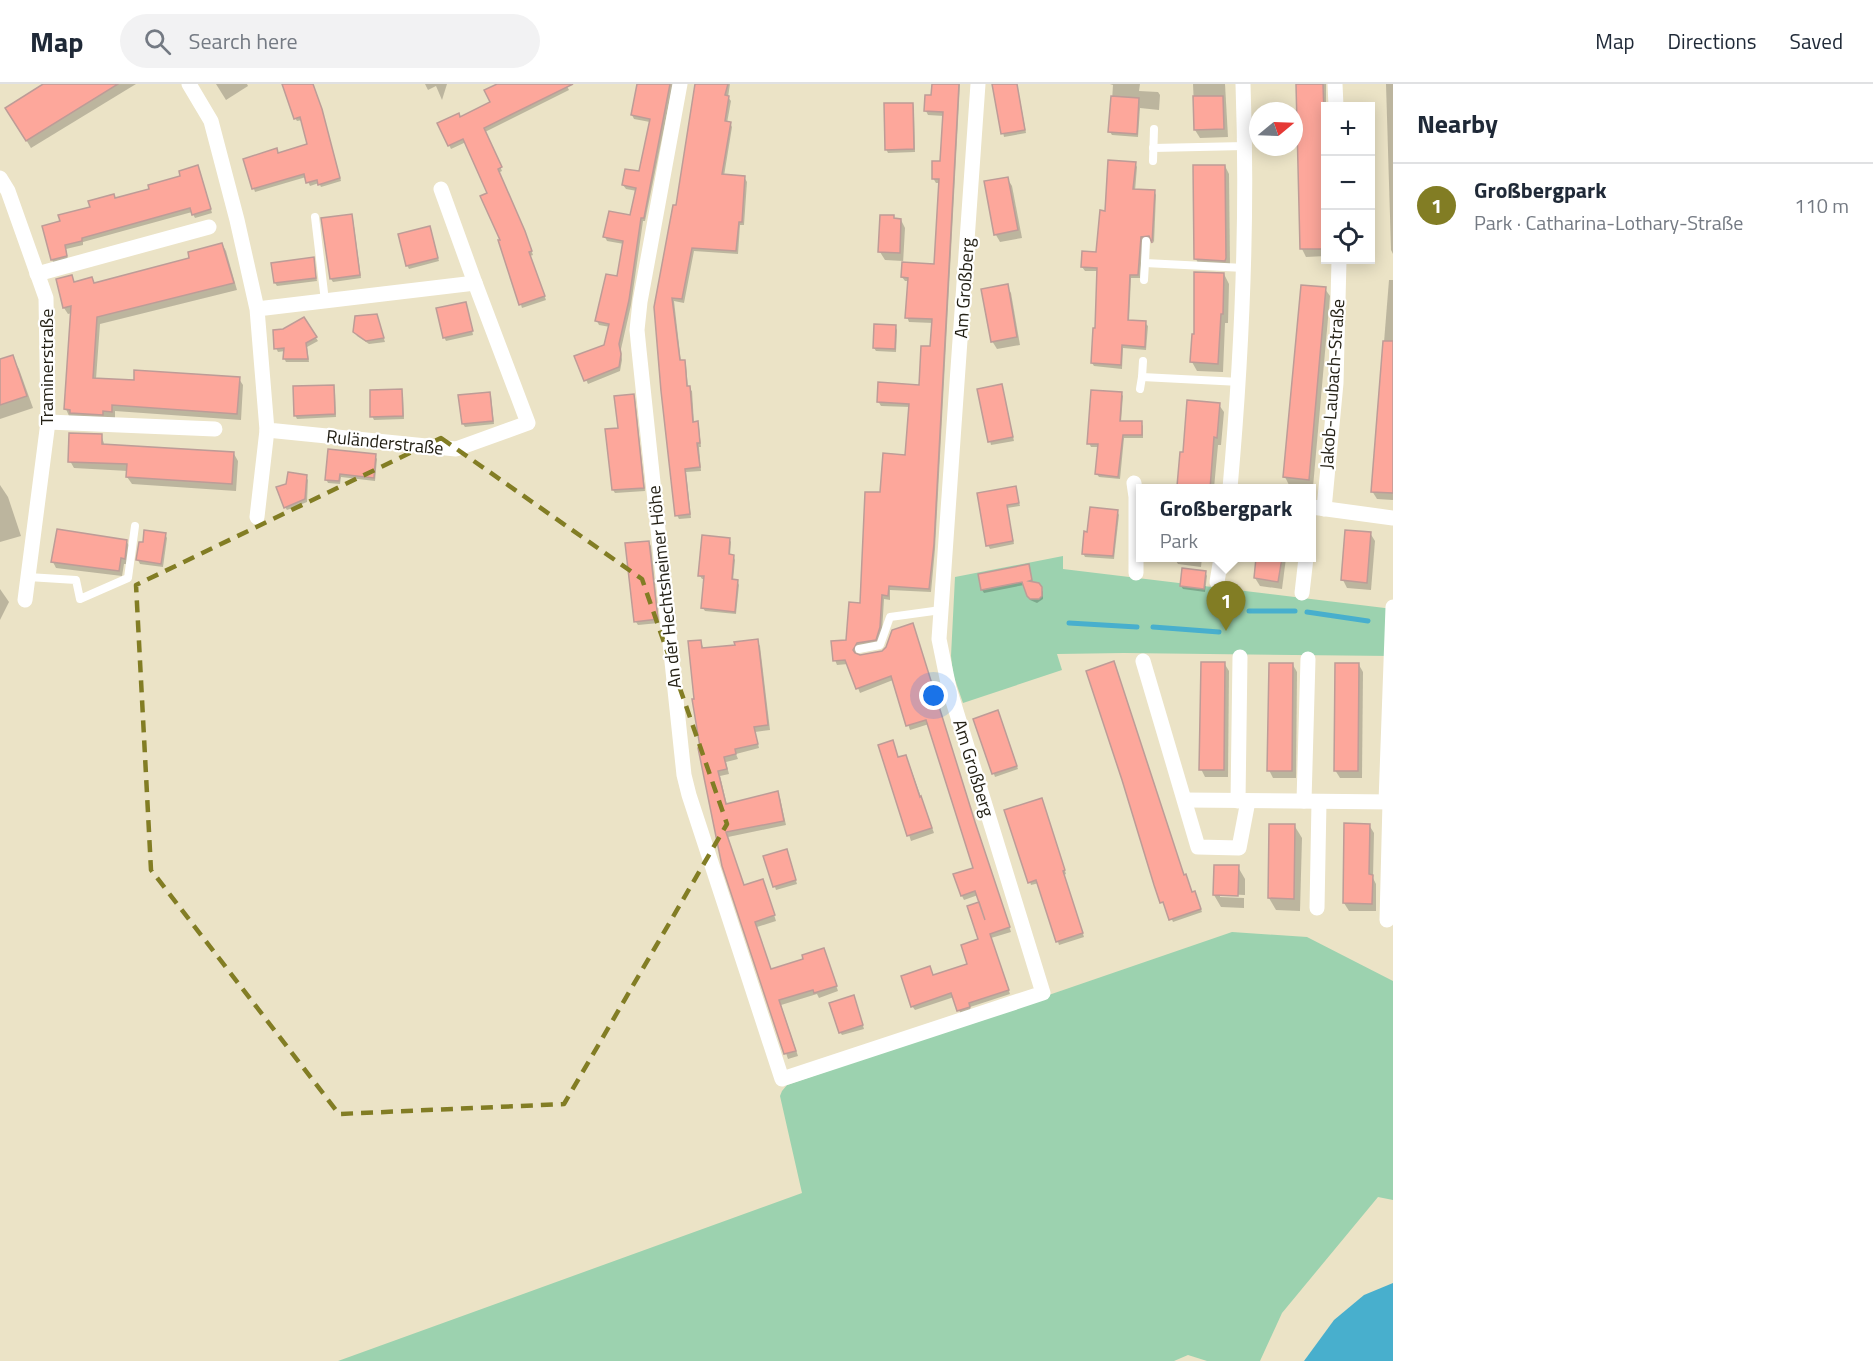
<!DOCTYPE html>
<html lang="en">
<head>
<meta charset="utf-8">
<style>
  body { margin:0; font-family:"Titillium Web",sans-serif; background:#f2f2f3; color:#1f2937 }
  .controls { position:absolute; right:18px; top:18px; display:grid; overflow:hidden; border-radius:0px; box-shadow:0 3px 15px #0003 }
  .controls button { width:54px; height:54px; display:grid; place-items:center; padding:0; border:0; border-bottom:2px solid #e0e1e3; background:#fff; color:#1f2937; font:30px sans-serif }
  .compass { position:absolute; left:1249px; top:18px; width:54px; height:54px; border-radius:50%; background:#fff; box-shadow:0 3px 15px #0003; rotate:71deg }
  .you { position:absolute; left:934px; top:612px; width:21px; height:21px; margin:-15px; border:4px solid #fff; border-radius:50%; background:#1a73e8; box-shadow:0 0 0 9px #1a73e833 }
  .badge { display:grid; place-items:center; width:39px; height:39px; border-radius:50%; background:#827d24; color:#fff; font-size:20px; font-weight:700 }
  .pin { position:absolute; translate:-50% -50px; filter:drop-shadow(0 2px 3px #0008) }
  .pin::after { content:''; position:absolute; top:32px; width:21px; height:18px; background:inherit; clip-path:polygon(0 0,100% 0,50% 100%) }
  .popup { position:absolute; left:1136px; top:400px; width:180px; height:78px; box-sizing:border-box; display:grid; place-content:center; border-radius:0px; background:#fff; filter:drop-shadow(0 2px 4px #0005); font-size:20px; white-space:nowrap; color:#747a83 }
  .popup b { font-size:22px; color:#1f2937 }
  .popup::after { content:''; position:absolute; left:50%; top:100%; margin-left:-12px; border:12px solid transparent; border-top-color:#fff }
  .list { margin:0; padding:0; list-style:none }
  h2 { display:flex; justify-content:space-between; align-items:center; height:78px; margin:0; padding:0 24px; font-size:26px }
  h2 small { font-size:20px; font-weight:400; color:#747a83 }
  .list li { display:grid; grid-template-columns:39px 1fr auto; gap:18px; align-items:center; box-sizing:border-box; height:84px; padding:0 24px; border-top:2px solid #e0e1e3 }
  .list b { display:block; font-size:22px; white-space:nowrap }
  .list p { margin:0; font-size:20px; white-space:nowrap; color:#747a83 }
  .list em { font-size:20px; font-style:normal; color:#747a83 }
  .icon { flex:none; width:33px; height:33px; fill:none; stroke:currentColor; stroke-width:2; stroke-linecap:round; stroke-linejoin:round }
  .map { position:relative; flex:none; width:1393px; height:1277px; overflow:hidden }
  header { display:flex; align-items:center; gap:36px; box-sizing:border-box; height:84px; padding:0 30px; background:#fff; border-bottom:2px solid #e0e1e3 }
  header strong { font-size:28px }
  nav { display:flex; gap:33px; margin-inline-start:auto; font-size:21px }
  .search { width:420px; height:54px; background:#f2f2f3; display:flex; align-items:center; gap:15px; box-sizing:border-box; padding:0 21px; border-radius:33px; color:#747a83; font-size:22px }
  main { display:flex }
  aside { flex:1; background:#fff }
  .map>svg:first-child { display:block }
  .green { fill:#9cd2af }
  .water { fill:#48afcd }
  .shadow { fill:#0003 }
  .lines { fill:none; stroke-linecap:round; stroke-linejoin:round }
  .stream { stroke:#48afcd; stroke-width:5 }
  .building { fill:#fda79b; stroke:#bd9c97; stroke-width:1.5 }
  .lane { stroke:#fff; stroke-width:8 }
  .street { stroke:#fff; stroke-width:15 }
  .marked { fill:none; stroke:#827d24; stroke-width:4.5; stroke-dasharray:12 8; stroke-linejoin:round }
  .labels { text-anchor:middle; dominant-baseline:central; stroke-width:4.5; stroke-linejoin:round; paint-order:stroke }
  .street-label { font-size:18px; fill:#242116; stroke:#fff }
</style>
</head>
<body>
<header>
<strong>Map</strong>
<div class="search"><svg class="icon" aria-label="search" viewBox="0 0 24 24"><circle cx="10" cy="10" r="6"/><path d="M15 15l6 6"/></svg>Search here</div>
<nav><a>Map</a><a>Directions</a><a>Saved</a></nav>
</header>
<main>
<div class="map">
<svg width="1393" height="1277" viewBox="0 0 1393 1277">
  <rect width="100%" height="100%" fill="#ebe3c6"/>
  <g class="green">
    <polygon points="1063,472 1063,485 1393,525 1393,572 1124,569 1057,570 1062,586 963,619 953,590 951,572 955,493"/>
    <polygon points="1232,848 1307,853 1393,897 1393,1116 1378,1113 1282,1229 1260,1277 1207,1277 1188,1271 1174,1277 338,1277 802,1109 780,1012 782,1007 787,1001"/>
  </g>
  <polygon class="water" points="1393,1199 1393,1277 1304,1277 1334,1236 1364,1211"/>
  <g class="shadow">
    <polygon points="47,0 136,0 31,64 7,24"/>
    <polygon points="216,0 247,0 248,2 226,16"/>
    <polygon points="283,0 312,0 323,30 341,97 321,103 319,99 310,102 306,93 255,108 245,76 279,71 309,61 302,36 297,37 295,34"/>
    <polygon points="425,0 447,0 442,16 436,2 428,6"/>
    <polygon points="500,0 566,0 569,6 485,48 502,87 498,89 526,152 533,171 530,172 546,216 522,224 500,157 502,157 489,109 466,58 451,65 439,40 460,35 492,19"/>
    <polygon points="638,0 673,0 645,137 643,137 631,221 621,265 622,276 620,287 588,300 576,273 606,262 610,243 599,241 597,237 619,193 624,160 607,157 605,153 631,133 637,107 626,105 623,101 640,89 650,38 634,35 632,31"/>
    <polygon points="699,0 730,0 728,13 731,17 727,39 730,39 732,43 724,92 744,93 747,98 744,141 740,141 738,170 694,167 684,219 674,217 681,278 684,277 686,281 688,304 692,307 694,339 697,339 699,343 701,363 699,363 701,387 686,388 691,434 679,435 677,431 663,306 677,123"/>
    <polygon points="933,0 960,0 935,465 931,508 890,506 890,516 884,515 882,548 877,560 860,563 854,571 859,572 882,568 887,564 893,548 977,744 1011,848 991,854 1010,910 970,923 971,927 961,931 954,913 915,926 912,922 933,893 969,881 980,856 982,827 978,811 964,816 962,812 975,784 929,640 910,646 893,596 860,609 848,580 837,581 835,576 847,557 861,521 881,410 906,372 910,323 881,322 878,317 920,302 931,264 933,239 909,238 907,233 909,197 905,197 902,193 903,177 885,176 880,168 895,136 901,136 905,144 903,180 936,182 940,99 936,99 933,94 941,79 944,32 928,31 926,27 933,13"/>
    <polygon points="993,0 1017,0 1026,49 1004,53"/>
    <polygon points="1110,0 1140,0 1139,7 1158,8 1160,11 1159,26 1140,24 1138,53 1112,51 1110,48 1113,1"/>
    <polygon points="1193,0 1225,0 1228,53 1200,54 1195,46"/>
    <polygon points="1297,0 1326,0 1326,172 1306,173 1302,165"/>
    <polygon points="1386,0 1393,0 1393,170 1391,166"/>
    <polygon points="913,20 914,24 915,68 888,69 886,65"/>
    <polygon points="1135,79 1137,83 1135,107 1154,107 1156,111 1154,159 1152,155 1143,157 1140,194 1131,194 1129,238 1145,239 1148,242 1146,266 1123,264 1122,285 1094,282 1092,279 1097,246 1099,187 1085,187 1082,183 1098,170 1106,128"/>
    <polygon points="1225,82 1229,90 1230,182 1200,183 1196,175"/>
    <polygon points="200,87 212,129 195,134 192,128 83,158 83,161 66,165 68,176 54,179 52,176 62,138 115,115 151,106"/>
    <polygon points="1007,94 1012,102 1022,154 1000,158 996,151 986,99"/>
    <polygon points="351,132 353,135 361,194 333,198 331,195"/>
    <polygon points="429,144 439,177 409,185 407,181"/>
    <polygon points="222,160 226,167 237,206 100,240 96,295 135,298 239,295 243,301 241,336 115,327 115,334 69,332 66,325 72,229 68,230 64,224 57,196 71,192 75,199 95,200 191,175"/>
    <polygon points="313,175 317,197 277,202 275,199"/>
    <polygon points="1224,190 1229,200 1228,239 1225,239 1223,288 1197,287 1192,278"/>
    <polygon points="1389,196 1393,196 1393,416 1377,415 1372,407"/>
    <polygon points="1007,202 1011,209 1020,261 997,265 992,257"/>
    <polygon points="1325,205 1330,212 1313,403 1289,401 1285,393"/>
    <polygon points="466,219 473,251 446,257 444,253"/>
    <polygon points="376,231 385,258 369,260 357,252 355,248"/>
    <polygon points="304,235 318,257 307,263 309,278 286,278 284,274 285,267 278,268 276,264 284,246"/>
    <polygon points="895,242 897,246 896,268 876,267 874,264"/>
    <polygon points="12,273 19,285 33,324 0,335 0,277"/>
    <polygon points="1001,302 1014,357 991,361 979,307"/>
    <polygon points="333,303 335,306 336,333 297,335 295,331"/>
    <polygon points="401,307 403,310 404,335 374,336 372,332"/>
    <polygon points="489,309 491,312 494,340 465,343 463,340"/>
    <polygon points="1121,309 1123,312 1121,338 1141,339 1143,342 1143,354 1124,354 1120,395 1099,393 1097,390 1099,363 1091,363 1089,359"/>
    <polygon points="633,311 635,314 645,407 615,409 613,406 619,345"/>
    <polygon points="1219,321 1224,328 1221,361 1218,361 1214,404 1180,404 1178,401 1184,369"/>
    <polygon points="101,351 105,362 234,370 238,377 236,407 132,400 127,393 128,387 74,384 70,377"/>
    <polygon points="375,372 377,375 375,397 341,393 340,400 328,399 326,395"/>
    <polygon points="306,393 308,396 307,418 287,426 285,423"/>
    <polygon points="0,401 8,413 21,452 0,458"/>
    <polygon points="1015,404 1020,422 1007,424 1014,460 990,465 988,461"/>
    <polygon points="1117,427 1119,431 1114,475 1085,473 1083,469 1088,449"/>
    <polygon points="1370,449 1375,457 1371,506 1347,504 1343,496"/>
    <polygon points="165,450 167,454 163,483 140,480 138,476"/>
    <polygon points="729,455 731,458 730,472 733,472 735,476 733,497 737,497 739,501 736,530 705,527 703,524 705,495 702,495 700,492"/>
    <polygon points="126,457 130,463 127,480 124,480 122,492 56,484 53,478"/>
    <polygon points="649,459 651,462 659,539 638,541 636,538 627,461"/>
    <polygon points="1174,474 1202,474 1201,483 1178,480"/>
    <polygon points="1257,474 1286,474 1282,505 1260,502 1255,494"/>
    <polygon points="1028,482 1033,499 1041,504 1043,508 1043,515 1037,519 1030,516 1024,501 984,509 982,506"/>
    <polygon points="1205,488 1207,492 1205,508 1183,505 1181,502"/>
    <polygon points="0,505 9,518 0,536"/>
    <polygon points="700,557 704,565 736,562 757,557 760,562 770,646 755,648 759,664 736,670 738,675 726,678 729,690 720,692 727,721 777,709 780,714 786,741 728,753 744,803 765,802 776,837 757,843 771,887 826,871 838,907 819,914 817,910 781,921 798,972 788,975 724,782 702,664 696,616"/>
    <polygon points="1224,579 1229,587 1228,693 1205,693 1201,685"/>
    <polygon points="1293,581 1297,588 1296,694 1273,694 1269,686"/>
    <polygon points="1359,581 1363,588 1362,694 1340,694 1335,686"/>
    <polygon points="999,631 1018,685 995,693 975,636"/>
    <polygon points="892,657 899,674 905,672 908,677 934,749 911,757 880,662"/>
    <polygon points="1043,719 1066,790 1064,791 1084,853 1059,861 1039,799 1031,801 1030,798"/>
    <polygon points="1294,741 1302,754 1300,827 1276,826 1269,814"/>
    <polygon points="1369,741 1374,749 1373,794 1376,800 1376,827 1349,827 1344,819"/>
    <polygon points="788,770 797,800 776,806 765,773"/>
    <polygon points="1215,782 1238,783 1245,795 1245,811 1220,810 1220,813 1244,814 1244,824 1221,823 1214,811"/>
    <polygon points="1184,793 1192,810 1196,812 1202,828 1173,838 1166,821 1164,821 1162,818"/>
    <polygon points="855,916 864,945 842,951 840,948"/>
  </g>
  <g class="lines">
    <g class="stream">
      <polyline points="1249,527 1295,527"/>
      <polyline points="1307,528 1368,537"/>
      <polyline points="1069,539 1137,543"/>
      <polyline points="1153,543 1219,548"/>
    </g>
  </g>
  <g class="building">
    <polygon points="43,0 118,0 26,57 5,24"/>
    <polygon points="282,0 313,0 322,25 340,94 318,101 317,96 306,99 304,90 252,105 243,75 277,64 278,69 307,60 300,33 294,35"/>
    <polygon points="497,0 573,0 484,44 502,83 498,85 525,147 532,167 529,168 545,212 519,221 498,156 500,156 480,112 487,109 463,55 448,62 437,39 459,29 460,33 490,18 484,6"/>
    <polygon points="637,0 670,0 644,134 641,134 629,216 619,260 621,270 619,283 584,297 574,272 604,261 609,240 595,237 606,190 617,192 623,157 603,153 609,127 630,131 636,104 622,101 625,85 639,87 650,35 631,31"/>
    <polygon points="695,0 728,0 725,11 729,12 725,37 731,38 722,90 745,92 742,138 739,138 736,167 692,164 682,215 672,214 680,276 685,276 687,302 690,302 693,338 698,337 700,359 697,359 700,383 685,385 690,430 675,432 661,307 654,223 673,121 676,121"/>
    <polygon points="932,0 959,0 934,460 929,505 889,502 888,512 882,511 880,543 876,556 857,559 853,566 855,569 860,571 882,567 886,563 892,546 913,539 975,738 1010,843 990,850 1009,906 969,919 970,923 957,927 951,909 911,923 901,892 930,882 933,891 967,880 961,861 978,855 967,822 979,818 985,836 975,807 961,812 953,790 973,784 926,636 906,642 891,592 856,605 845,576 833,577 831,557 846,556 849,518 860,519 865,408 880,408 883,369 905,371 909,320 877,318 878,298 919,301 921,262 930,262 932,235 905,234 908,194 901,193 902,178 934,180 939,95 932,95 932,77 940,77 943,28 924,27 925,11 931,11"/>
    <polygon points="992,0 1017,0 1025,46 1001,50"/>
    <polygon points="1296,0 1323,0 1326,90 1326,165 1300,165"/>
    <polygon points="1111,12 1139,14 1137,50 1108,48"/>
    <polygon points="1193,12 1223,12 1224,45 1194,46"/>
    <polygon points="884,19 913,19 914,65 885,66"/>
    <polygon points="1108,76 1136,78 1133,105 1155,106 1152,159 1149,152 1141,153 1138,191 1130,191 1128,236 1146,237 1145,263 1122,261 1121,281 1091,279 1093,244 1095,244 1097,184 1081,183 1082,167 1096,168 1100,126 1105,127"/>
    <polygon points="198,81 211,125 192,131 190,124 82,154 82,157 65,161 67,172 51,176 42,142 60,137 58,131 90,123 88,117 114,110 115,114 149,105 148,101 180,92 179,87"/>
    <polygon points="1193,81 1225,81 1226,174 1225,177 1194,175"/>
    <polygon points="1008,93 1018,146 994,151 984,97"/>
    <polygon points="352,130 360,191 330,195 321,134"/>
    <polygon points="880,131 894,131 894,134 901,135 900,169 878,168"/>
    <polygon points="430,142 438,174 406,182 398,150"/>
    <polygon points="222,159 234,199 97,233 93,294 134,296 134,286 240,293 237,330 112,321 112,328 103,327 103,331 70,329 70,326 64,325 71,222 63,224 56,195 72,191 74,198 92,193 94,199 189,174 188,168"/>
    <polygon points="314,173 316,194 274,199 271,179"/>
    <polygon points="1194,188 1224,189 1223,230 1221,230 1218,280 1190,278 1192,250 1194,250"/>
    <polygon points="1008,200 1017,253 991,258 981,205"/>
    <polygon points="1301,201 1326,203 1309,396 1283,393"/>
    <polygon points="466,218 473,247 443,254 436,224"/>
    <polygon points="377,230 384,254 366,257 353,248 355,232"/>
    <polygon points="304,233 317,253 306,259 308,275 283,275 284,264 274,265 273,246 283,245"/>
    <polygon points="874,240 896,241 895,265 873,264"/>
    <polygon points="1383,257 1393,257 1393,409 1371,408"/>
    <polygon points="13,271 27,312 0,321 0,275"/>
    <polygon points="1002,300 1013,353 988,358 977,305"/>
    <polygon points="334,301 335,330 294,332 293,302"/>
    <polygon points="402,305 403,332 370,333 370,306"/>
    <polygon points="1091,306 1122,308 1120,337 1142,337 1142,351 1123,351 1118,393 1095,390 1098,360 1087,360"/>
    <polygon points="490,308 493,337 462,340 458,311"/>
    <polygon points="634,310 644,404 612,406 605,345 618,344 614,312"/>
    <polygon points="1187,316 1220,319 1217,354 1214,353 1210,405 1177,402 1180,368 1183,368"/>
    <polygon points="69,349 102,350 102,360 234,368 232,400 126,393 127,380 68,378"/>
    <polygon points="328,365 376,370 374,394 340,390 339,397 325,396"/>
    <polygon points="288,388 307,391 305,415 284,424 276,403 286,400"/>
    <polygon points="1016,402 1019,419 1007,421 1013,457 986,462 977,409"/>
    <polygon points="1090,423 1118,426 1113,472 1082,470 1084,447 1087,448"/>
    <polygon points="57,445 127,456 125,475 121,474 119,487 51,478"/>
    <polygon points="144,446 166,449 161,480 136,476 139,458 143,458"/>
    <polygon points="1345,446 1371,448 1367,499 1341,496"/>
    <polygon points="702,451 730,454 729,470 734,471 732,495 738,496 735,528 701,524 704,492 698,492"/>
    <polygon points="649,457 658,535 634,538 625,459"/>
    <polygon points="1256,474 1282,474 1278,498 1254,494"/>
    <polygon points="1029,480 1032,496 1029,497 1039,499 1042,503 1042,512 1039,515 1030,515 1027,512 1022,498 981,506 978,490"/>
    <polygon points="1182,484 1206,487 1204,505 1180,502"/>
    <polygon points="758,555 768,641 754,643 758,660 735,665 736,670 724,673 727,685 718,687 726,720 778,707 784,737 726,748 744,801 763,795 775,831 755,838 771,885 803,875 802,871 824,864 837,902 814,909 813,906 779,916 796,967 784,970 722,782 698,664 700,663 692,615 694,615 688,557 701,556 702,564 735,561 734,558"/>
    <polygon points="1114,577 1184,791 1186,790 1192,808 1195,807 1201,825 1169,836 1163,818 1160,819 1154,801 1122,696 1086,587"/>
    <polygon points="1201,578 1225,578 1224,686 1199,686"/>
    <polygon points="1269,579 1293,579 1292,687 1267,687"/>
    <polygon points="1335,579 1359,579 1358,687 1334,687"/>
    <polygon points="998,626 1017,682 992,690 973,635"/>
    <polygon points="893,656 898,673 906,671 920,713 921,712 932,744 907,752 878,661"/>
    <polygon points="1042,714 1065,786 1063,787 1083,849 1056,858 1036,796 1028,799 1004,726"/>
    <polygon points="1344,739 1370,740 1369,790 1373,791 1372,820 1343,819"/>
    <polygon points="1269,740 1295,740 1294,815 1268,814"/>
    <polygon points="787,765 796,796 773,803 763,772"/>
    <polygon points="1214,781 1239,781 1238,812 1213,811"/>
    <polygon points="854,911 863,941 839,949 829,919"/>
  </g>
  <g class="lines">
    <g class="lane">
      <polyline points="1153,64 1245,62"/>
      <polyline points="1153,77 1154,45"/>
      <polyline points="315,133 325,217"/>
      <polyline points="1146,157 1145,179 1244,184"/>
      <polyline points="1144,196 1145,179"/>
      <polyline points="1143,277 1142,293 1240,298"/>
      <polyline points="1140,305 1142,293"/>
      <polyline points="28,493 76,496 80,515 128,494 135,442"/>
      <polyline points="859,565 880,561 890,533 941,526"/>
    </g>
    <g class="street">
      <polyline points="189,0 211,37 237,136 257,225 267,346 456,365 528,339 475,199 257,225"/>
      <polyline points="680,0 640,218 637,246 639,266 684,691 689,711 782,995 1043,909 949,604 939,555 978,0"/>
      <polyline points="1335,0 1336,22"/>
      <polyline points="0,94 8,107 46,214 48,338 25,516"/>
      <polyline points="441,105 475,199"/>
      <polyline points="37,190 209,143"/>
      <polyline points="48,338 215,345"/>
      <polyline points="1134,399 1136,413 1136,489"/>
      <path d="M1230,404C1242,270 1248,135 1243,0"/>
      <polyline points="1312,423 1393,434"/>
      <polyline points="1324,425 1336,299 1339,176"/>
      <polyline points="257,433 267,346"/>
      <polyline points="1217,498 1221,474"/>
      <polyline points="1302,509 1306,474"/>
      <polyline points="1143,577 1198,763 1239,764 1248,717"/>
      <polyline points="1185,716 1393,718"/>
      <polyline points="1238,717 1240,573"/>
      <polyline points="1304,717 1308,575"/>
      <polyline points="1386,718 1393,523"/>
      <polyline points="1317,824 1319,718"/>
      <polyline points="1387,836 1390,718"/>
    </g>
  </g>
  <path class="marked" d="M441,354L642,495L727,740L564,1020L339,1030L151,786L136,501Z"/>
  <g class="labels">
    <g class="street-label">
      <text transform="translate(964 204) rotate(-86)">Am Großberg</text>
      <text transform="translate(46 283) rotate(-90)">Traminerstraße</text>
      <text transform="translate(1332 300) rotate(-86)">Jakob-Laubach-Straße</text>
      <text transform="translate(385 358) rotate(6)">Ruländerstraße</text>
      <text transform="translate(664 503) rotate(-96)">An der Hechtsheimer Höhe</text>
      <text transform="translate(974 684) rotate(73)">Am Großberg</text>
    </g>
  </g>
</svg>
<div class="controls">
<button>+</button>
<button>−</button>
<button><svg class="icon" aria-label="locate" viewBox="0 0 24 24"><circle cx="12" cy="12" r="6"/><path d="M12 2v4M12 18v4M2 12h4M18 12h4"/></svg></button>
</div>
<svg class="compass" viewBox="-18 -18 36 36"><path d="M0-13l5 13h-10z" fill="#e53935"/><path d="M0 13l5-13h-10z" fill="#747a83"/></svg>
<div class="you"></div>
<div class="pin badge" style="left:1226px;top:547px">1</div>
<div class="popup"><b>Großbergpark</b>Park</div>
</div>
<aside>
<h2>Nearby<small></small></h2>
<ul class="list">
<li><span class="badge">1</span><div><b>Großbergpark</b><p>Park · Catharina-Lothary-Straße</p></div><em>110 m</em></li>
</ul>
</aside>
</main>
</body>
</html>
